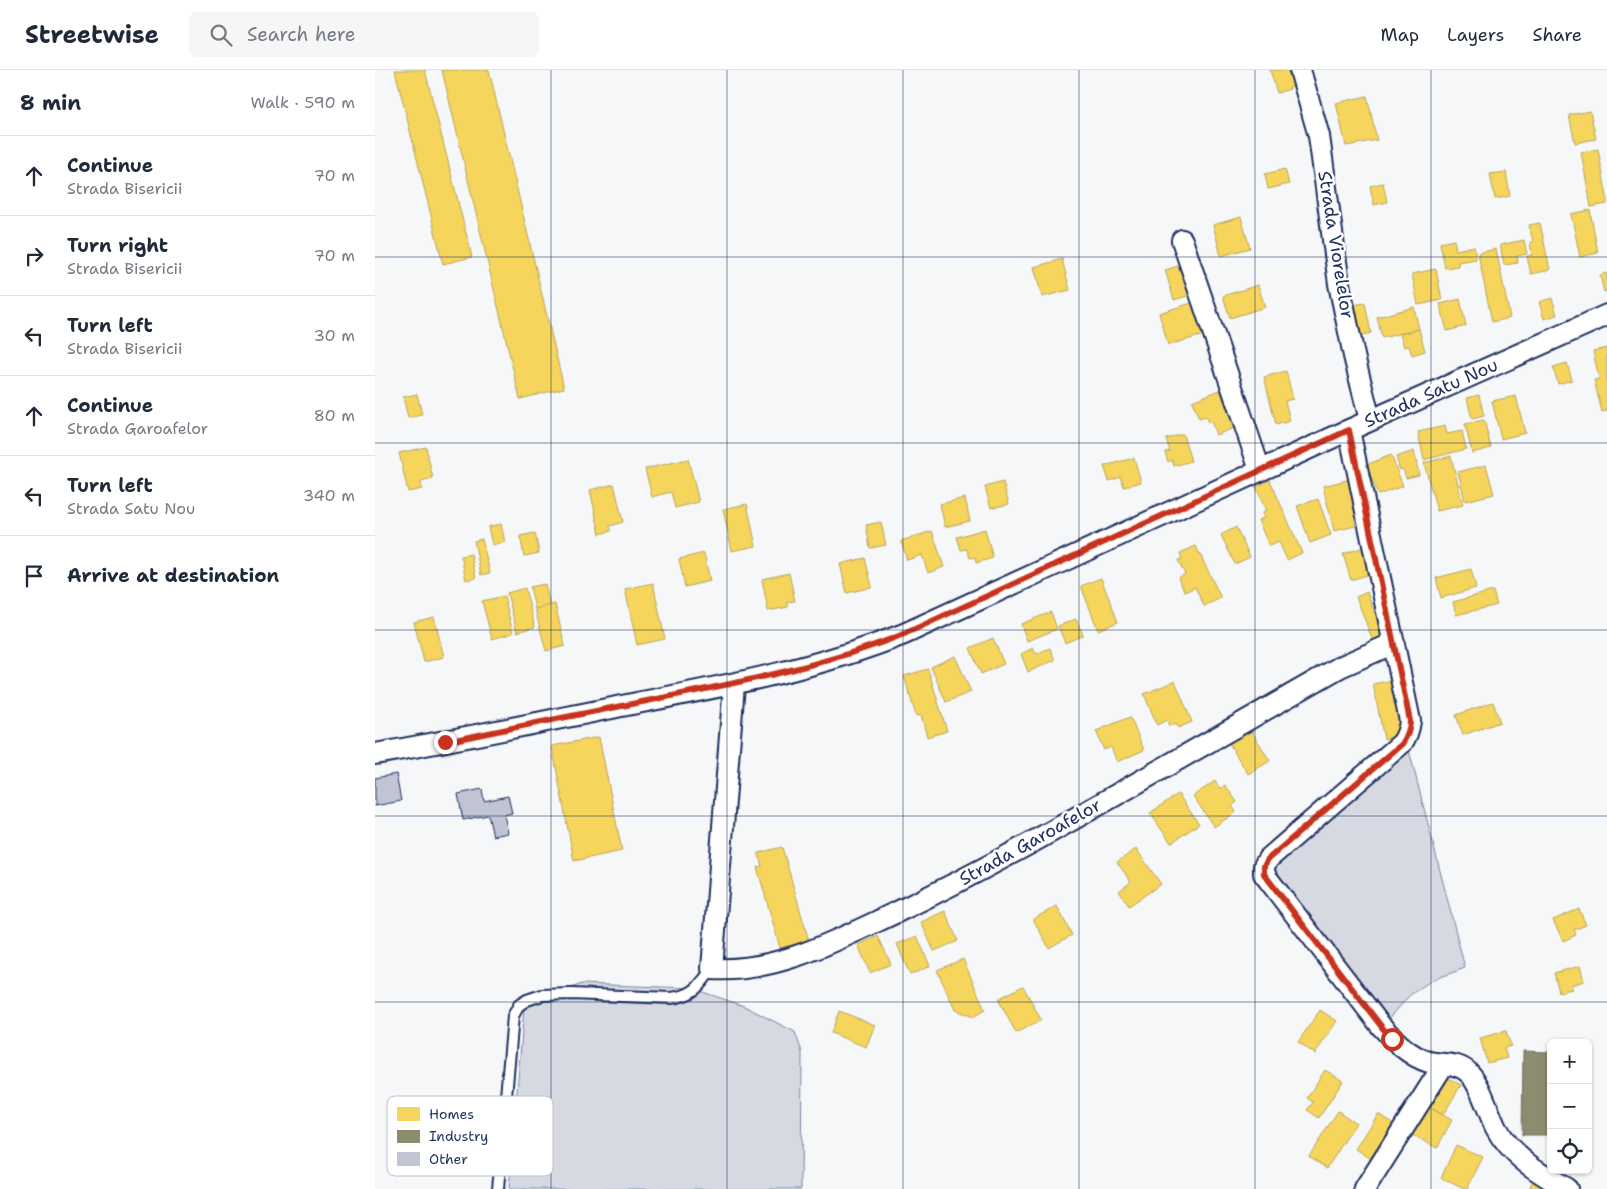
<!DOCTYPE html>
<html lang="en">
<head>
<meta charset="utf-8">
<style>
  body { margin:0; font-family:"Shantell Sans",sans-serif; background:#f6f6f7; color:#1f2937 }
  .controls { position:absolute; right:15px; bottom:15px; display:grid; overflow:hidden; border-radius:8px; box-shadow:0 1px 4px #0004 }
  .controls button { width:45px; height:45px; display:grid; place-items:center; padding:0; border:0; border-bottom:1px solid #e0e1e3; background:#fff; color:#1f2937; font:25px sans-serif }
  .stop { position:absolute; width:15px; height:15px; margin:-11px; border:4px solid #c8321e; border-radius:50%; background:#fff }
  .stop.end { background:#c8321e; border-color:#fff; box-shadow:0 1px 5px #0008 }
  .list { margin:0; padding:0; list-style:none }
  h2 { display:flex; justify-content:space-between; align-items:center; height:65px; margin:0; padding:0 20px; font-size:21px }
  h2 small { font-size:16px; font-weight:400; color:#747a83 }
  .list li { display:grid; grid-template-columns:32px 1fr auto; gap:15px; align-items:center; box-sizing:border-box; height:80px; padding:0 20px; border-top:1px solid #e0e1e3 }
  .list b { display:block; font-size:19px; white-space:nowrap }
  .list p { margin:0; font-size:16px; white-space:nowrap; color:#747a83 }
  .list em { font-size:16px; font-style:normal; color:#747a83 }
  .icon { flex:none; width:28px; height:28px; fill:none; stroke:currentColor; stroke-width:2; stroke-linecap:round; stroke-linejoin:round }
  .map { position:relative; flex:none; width:1232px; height:1119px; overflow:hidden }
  header { display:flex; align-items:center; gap:30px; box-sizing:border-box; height:70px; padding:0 25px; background:#fff; border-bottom:1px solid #e0e1e3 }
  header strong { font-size:24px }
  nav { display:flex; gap:28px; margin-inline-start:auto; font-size:18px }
  .search { width:350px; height:45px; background:#f6f6f7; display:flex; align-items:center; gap:12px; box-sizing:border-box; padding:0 18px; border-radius:8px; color:#747a83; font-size:19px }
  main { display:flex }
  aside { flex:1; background:#fff }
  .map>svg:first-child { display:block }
  .green { fill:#d6d9e2; stroke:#7884a0 }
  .homes { fill:#f6d55c; stroke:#b4a35d }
  .industry { fill:#8c8c6e; stroke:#6a7069 }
  .building { fill:#c0c4d3; stroke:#1b2f5e }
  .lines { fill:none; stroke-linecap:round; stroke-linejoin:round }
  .service-casing { stroke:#1b2f5e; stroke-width:14 }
  .minor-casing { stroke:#1b2f5e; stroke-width:24 }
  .service { stroke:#fff; stroke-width:10 }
  .minor { stroke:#fff; stroke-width:20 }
  .route { stroke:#c8321e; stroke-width:6 }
  .grid { fill:none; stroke:#1b2f5e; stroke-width:1; stroke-opacity:0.55 }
  .labels { text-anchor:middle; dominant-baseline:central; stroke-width:5; stroke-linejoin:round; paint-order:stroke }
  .street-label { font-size:18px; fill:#1b2f5e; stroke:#fff }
  .key { fill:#fff; stroke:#bbc1cf; stroke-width:1 }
  .key-label { font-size:14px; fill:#1b2f5e }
</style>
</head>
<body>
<header>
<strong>Streetwise</strong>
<div class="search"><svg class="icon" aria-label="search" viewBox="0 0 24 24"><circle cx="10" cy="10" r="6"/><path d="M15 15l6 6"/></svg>Search here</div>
<nav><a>Map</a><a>Layers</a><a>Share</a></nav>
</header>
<main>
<aside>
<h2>8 min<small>Walk · 590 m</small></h2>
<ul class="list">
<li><svg class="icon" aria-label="ahead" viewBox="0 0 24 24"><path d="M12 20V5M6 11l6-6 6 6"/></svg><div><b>Continue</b><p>Strada Bisericii</p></div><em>70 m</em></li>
<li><svg class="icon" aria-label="right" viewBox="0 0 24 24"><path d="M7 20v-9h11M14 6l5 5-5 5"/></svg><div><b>Turn right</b><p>Strada Bisericii</p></div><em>70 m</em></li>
<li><svg class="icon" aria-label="left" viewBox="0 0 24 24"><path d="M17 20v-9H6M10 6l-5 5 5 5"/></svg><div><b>Turn left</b><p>Strada Bisericii</p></div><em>30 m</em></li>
<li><svg class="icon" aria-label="ahead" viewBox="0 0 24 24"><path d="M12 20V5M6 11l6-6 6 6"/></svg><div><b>Continue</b><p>Strada Garoafelor</p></div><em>80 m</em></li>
<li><svg class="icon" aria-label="left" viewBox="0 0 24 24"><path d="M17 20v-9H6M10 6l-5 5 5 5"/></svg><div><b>Turn left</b><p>Strada Satu Nou</p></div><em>340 m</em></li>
<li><svg class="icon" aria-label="arrive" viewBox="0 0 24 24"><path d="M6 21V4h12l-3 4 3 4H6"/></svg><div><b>Arrive at destination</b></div></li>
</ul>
</aside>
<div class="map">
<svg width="1232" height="1119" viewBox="0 0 1232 1119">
  <rect width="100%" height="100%" fill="#f6f7f9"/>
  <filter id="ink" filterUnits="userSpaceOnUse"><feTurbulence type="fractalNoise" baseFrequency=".02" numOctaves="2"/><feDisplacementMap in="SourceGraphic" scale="10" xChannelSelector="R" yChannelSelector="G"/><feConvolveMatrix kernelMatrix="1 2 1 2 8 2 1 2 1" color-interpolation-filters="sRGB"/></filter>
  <g filter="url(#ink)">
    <g class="green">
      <polygon points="1033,676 1090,898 1057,910 1035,925 1012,951 898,803 898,794"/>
      <polygon points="206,914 316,918 369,936 420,962 427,982 426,1119 134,1119 149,938"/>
    </g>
    <g class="homes">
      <polygon points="20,0 50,0 97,187 68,194"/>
      <polygon points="67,0 114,0 189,318 145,329"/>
      <polygon points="895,0 920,0 924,13 914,17 915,19 902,23"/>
      <polygon points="992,26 1002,70 971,76 961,33"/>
      <polygon points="1215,41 1221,69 1200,73 1194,45"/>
      <polygon points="1223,79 1232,126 1232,134 1216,137 1206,82"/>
      <polygon points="910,99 914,114 893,119 890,104"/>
      <polygon points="1131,102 1135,126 1120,129 1115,104"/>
      <polygon points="1008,113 1012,132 999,135 995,116"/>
      <polygon points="1215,140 1223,183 1205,187 1196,144"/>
      <polygon points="866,147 875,178 846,186 838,155"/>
      <polygon points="1165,153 1175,200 1156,204 1152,186 1157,185 1155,172 1158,172 1154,155"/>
      <polygon points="1079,170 1081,180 1099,176 1101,189 1083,192 1083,196 1070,198 1065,173"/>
      <polygon points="1149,170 1152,184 1142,186 1143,193 1129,195 1125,175"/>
      <polygon points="1121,179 1135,248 1117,252 1103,183"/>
      <polygon points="687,189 695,220 667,227 659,197"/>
      <polygon points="806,195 816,225 799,230 790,200"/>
      <polygon points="1061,199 1067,230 1043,235 1037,204"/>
      <polygon points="1232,203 1232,221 1229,222 1225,205"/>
      <polygon points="883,215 890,237 855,248 848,226"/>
      <polygon points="1177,228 1182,245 1169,249 1164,232"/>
      <polygon points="1085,229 1091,256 1072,261 1065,234"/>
      <polygon points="820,232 829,265 793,275 784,243"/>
      <polygon points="990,233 996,263 983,266 977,235"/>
      <polygon points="1039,237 1044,259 1007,268 1002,247"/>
      <polygon points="1044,259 1050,281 1037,285 1034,276 1029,277 1025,264"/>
      <polygon points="1232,278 1232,341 1227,342 1219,310 1224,309 1218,281"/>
      <polygon points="1192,293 1197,310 1183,314 1178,297"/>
      <polygon points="911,301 918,329 910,331 915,351 901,355 889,307"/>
      <polygon points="845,320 859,358 841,365 836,351 833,353 831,347 824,349 817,331"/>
      <polygon points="42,324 47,345 33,348 28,327"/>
      <polygon points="1104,325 1109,346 1097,349 1092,328"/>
      <polygon points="1141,326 1150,363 1126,369 1117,331"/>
      <polygon points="1109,350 1116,378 1097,383 1090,354"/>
      <polygon points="1070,356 1072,364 1087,361 1091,379 1049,390 1043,362"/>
      <polygon points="808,364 816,391 799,396 797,390 793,392 790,382 795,381 791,369"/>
      <polygon points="51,377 58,409 46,412 47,419 33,422 24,383"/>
      <polygon points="1039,381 1044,405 1031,408 1028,399 1025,400 1021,387"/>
      <polygon points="1016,385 1028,416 1003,425 991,395"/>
      <polygon points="1076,386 1088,435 1062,441 1049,393"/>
      <polygon points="759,388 766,412 749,417 746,407 734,411 729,396"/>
      <polygon points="313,389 324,432 300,438 296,422 277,427 270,399"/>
      <polygon points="1111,395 1119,424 1090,431 1083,402"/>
      <polygon points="976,409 985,447 979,448 981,456 959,461 948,416"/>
      <polygon points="895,410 927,483 912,490 904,472 894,476 883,450 889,448 887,443 891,441 881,417"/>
      <polygon points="628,412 634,434 616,438 610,417"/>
      <polygon points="239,414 248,452 235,456 236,461 225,464 215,420"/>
      <polygon points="590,428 595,451 570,457 565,434"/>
      <polygon points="943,429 956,465 935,473 922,436"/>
      <polygon points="372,434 381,476 357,481 348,439"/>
      <polygon points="506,452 511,475 495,478 491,455"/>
      <polygon points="126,454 130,472 117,475 113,457"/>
      <polygon points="861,457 875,487 860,494 846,465"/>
      <polygon points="610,459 618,488 601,493 600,487 595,488 592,479 586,480 582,467"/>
      <polygon points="557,461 569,497 553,503 547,485 532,490 526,471"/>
      <polygon points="160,463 164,483 149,486 145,466"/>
      <polygon points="107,469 115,503 106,505 99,471"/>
      <polygon points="821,476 846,528 829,536 820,517 810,522 803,508 810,504 803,490 807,489 805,483"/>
      <polygon points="989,477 998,503 976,510 968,484"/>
      <polygon points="329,483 335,511 310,517 304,489"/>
      <polygon points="96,484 101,508 91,510 86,486"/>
      <polygon points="490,488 497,517 472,523 465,494"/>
      <polygon points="1096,499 1101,518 1066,528 1061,508"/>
      <polygon points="414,503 420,531 412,532 413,537 393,541 387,509"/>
      <polygon points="726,508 743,552 723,560 706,516"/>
      <polygon points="278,513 290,569 262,575 250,519"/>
      <polygon points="170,514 175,536 160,539 155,517"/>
      <polygon points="150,518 160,557 142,562 132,523"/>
      <polygon points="1118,521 1122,535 1081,545 1078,532"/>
      <polygon points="992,522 1010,570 999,574 981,527"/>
      <polygon points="129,526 138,563 117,569 107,531"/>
      <polygon points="180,534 190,576 171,581 160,539"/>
      <polygon points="676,542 682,559 652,571 646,554"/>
      <polygon points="59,547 69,587 49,592 39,552"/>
      <polygon points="701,549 708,565 690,573 683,556"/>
      <polygon points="618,568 629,594 606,604 595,578"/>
      <polygon points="658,578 661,584 675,578 680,590 653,602 646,584"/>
      <polygon points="580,586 596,622 571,632 556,597"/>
      <polygon points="553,599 572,661 552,667 546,645 541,646 529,606"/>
      <polygon points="1018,610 1029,665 1009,669 998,614"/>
      <polygon points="800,611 817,652 803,658 801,654 794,656 792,650 782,655 769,624"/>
      <polygon points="1118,632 1125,652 1088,665 1081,645"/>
      <polygon points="755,647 769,680 742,692 736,677 729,680 721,661"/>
      <polygon points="874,657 895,691 873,704 852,670"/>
      <polygon points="224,667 247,781 199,791 177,676"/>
      <polygon points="840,711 845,719 850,715 862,732 857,736 861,742 839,757 818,726"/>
      <polygon points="803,724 824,754 796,773 775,743"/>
      <polygon points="407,777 434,871 405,878 382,797 387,796 383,783"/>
      <polygon points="761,779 786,814 754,836 744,821 756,812 742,792"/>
      <polygon points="682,836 697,865 674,878 658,849"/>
      <polygon points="1204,839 1211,855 1199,860 1201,865 1188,871 1178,850"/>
      <polygon points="570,841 583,871 559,881 546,852"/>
      <polygon points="503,866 516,894 495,903 483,875"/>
      <polygon points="542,866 555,896 535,905 522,874"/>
      <polygon points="588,889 610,940 598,947 580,940 562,900"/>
      <polygon points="1205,896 1209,911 1196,915 1197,919 1184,922 1179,903"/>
      <polygon points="648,916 666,950 641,963 623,929"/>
      <polygon points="945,940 962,951 940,984 923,972"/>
      <polygon points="464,941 500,955 491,977 456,963"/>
      <polygon points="1131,961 1136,976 1129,978 1132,988 1112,993 1105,968"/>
      <polygon points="950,1000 968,1011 944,1048 932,1040 938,1032 932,1028"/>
      <polygon points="1070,1006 1086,1015 1068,1045 1052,1036"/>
      <polygon points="1052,1036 1077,1050 1062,1078 1037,1065"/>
      <polygon points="963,1041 981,1053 952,1098 934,1086"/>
      <polygon points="1003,1044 1022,1056 999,1091 981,1079"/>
      <polygon points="1081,1075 1108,1087 1092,1119 1089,1119 1066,1108"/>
      <polygon points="1159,1108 1181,1119 1154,1119"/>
    </g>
    <polygon class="industry" points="1148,981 1176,982 1176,1065 1147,1065"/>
    <g class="building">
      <polygon points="21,704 26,731 0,736 0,708"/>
      <polygon points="107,719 109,731 133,726 137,743 129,745 133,763 118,766 113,745 88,750 83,724"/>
    </g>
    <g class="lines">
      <g class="service-casing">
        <path id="service" d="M123,1119L138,946L144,935L152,930L167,925L196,924L296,928C320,925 323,917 337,899"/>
      </g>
      <g class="minor-casing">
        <g id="minor">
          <polyline points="925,0 944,66 964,214 979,286 995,350"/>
          <polyline points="807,170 885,400"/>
          <path d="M974,360L1035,651C1034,660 1032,666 1027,673L893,789L889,796V804L1006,956C1020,971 1034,986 1054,992C1068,995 1083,992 1094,1003C1106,1015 1113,1042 1121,1058C1136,1087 1165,1103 1192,1119"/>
          <path d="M359,614L337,899C402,903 464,869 522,842C602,804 678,761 755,717C825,677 895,637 965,597L1019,573"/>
          <path d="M0,684C86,669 171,651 257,634C350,616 441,599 529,564L974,360L1232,245"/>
          <polyline points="990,1119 1069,994"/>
        </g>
      </g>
      <use href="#service" class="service"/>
      <use href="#minor" class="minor"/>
    </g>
  </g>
  <g class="lines" filter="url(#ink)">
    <path class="route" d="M70,672C140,657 211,643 282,629C366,612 449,596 529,564L974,360L1035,651C1035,660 1032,666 1027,674L893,789L889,796V804L1006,956L1017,969"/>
  </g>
  <path class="grid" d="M176,0V1119M352,0V1119M528,0V1119M704,0V1119M880,0V1119M1056,0V1119M0,187H1232M0,373H1232M0,560H1232M0,746H1232M0,932H1232"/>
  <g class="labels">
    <g class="street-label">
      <text transform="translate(961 175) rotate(81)">Strada Viorelelor</text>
      <text transform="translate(1056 323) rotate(-24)">Strada Satu Nou</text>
      <text transform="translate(655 772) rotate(-29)">Strada Garoafelor</text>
    </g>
  </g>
  <rect x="12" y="1026" width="166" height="80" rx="8" class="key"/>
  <rect x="22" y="1037" width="23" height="14" fill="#f6d55c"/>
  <rect x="22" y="1060" width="23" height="13" fill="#8c8c6e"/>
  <rect x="22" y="1082" width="23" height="14" fill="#c0c4d3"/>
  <g class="key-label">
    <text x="54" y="1049">Homes</text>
    <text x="54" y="1071">Industry</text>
    <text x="54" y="1094">Other</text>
  </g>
</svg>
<div class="controls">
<button>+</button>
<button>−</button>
<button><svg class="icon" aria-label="locate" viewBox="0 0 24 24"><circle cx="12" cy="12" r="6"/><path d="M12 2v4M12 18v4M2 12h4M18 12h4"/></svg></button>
</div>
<div class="stop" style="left:1017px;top:969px"></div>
<div class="stop end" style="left:70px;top:672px"></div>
</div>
</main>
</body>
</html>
